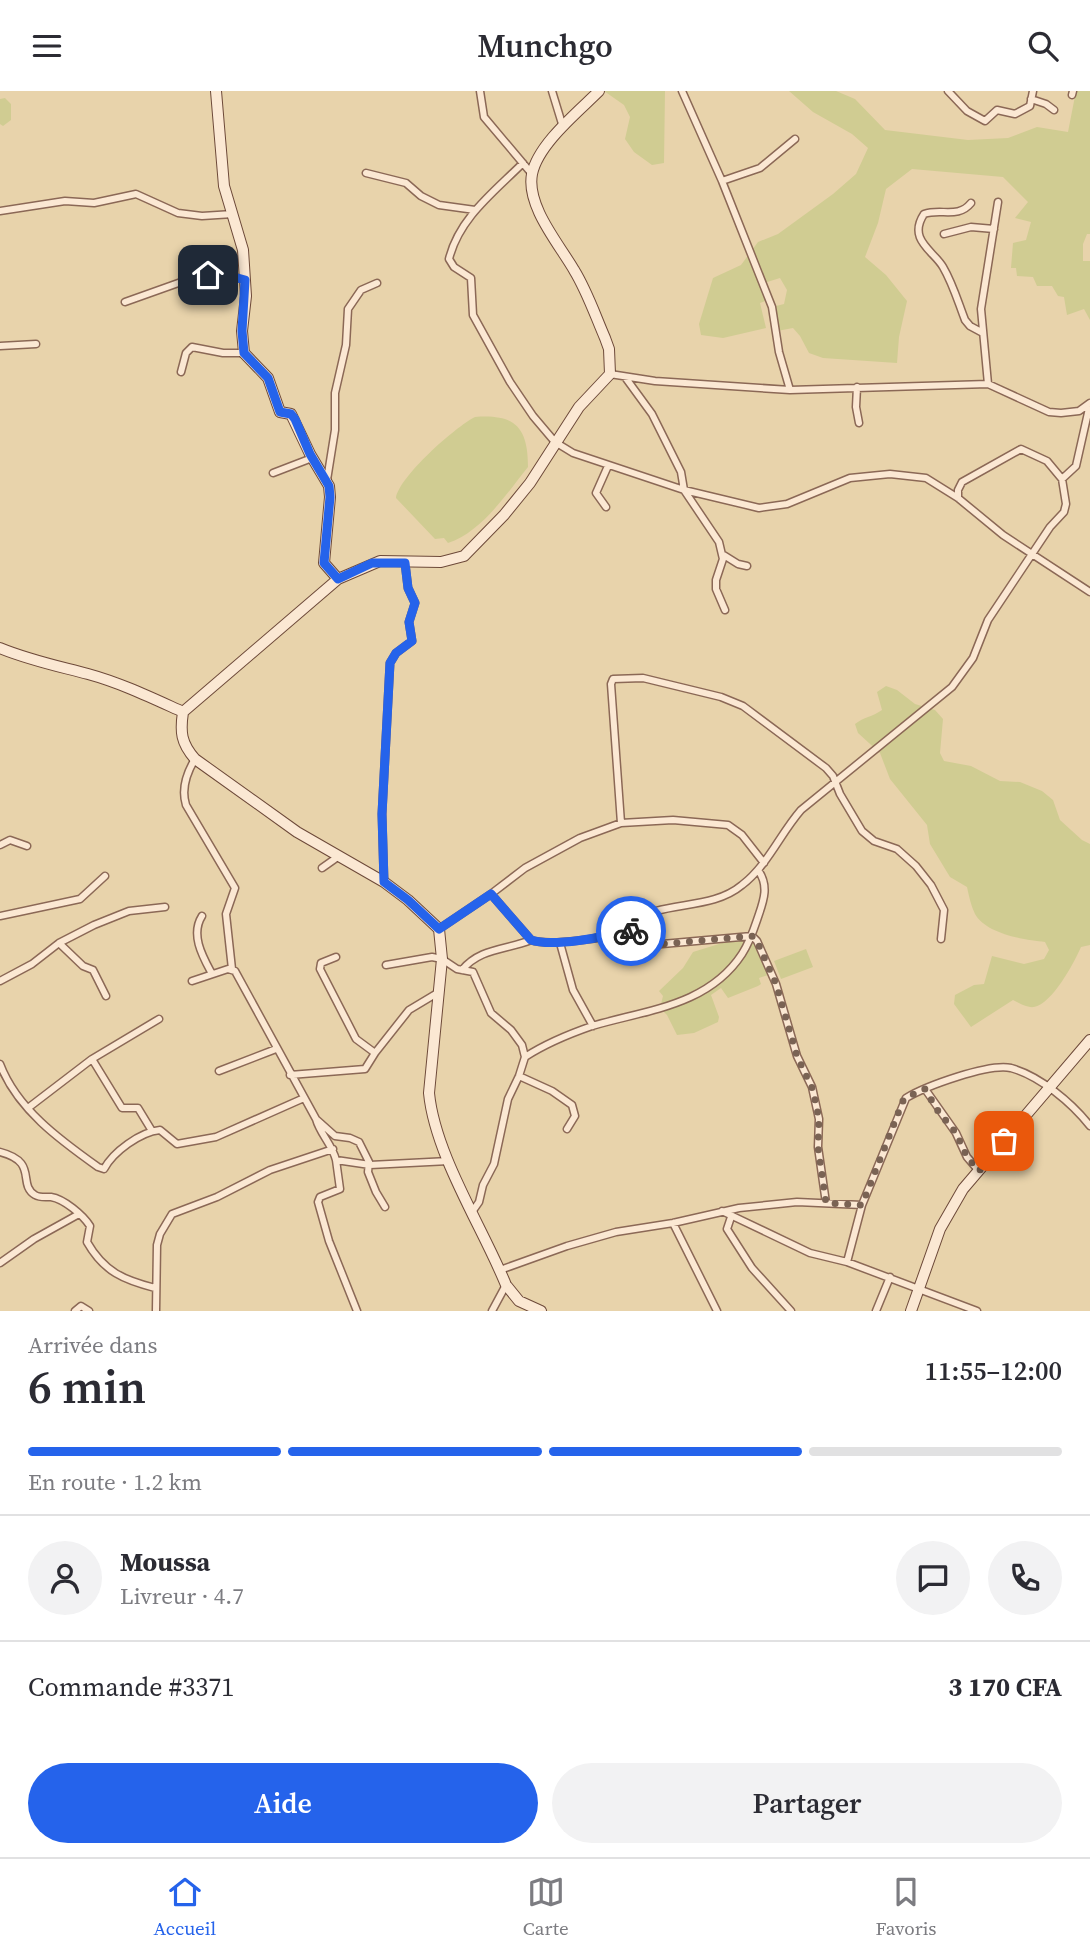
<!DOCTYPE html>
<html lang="fr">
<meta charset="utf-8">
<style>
:root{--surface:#fff;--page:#f2f2f3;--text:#2b2b33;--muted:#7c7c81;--line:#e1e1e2;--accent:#2563eb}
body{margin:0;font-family:"Source Serif 4",serif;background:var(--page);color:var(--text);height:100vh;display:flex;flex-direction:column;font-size:26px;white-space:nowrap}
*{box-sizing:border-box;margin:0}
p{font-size:23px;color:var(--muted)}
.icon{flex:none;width:38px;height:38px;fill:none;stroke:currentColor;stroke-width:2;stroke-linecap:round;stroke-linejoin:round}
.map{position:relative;height:1220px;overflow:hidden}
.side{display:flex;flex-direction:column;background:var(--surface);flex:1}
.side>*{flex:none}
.pin{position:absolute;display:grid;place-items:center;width:60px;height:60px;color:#fff;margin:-30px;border-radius:14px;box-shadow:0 4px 10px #0006}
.courier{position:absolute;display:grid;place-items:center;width:70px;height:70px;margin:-35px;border:5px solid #2563eb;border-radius:50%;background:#fff;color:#222;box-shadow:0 2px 9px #0007}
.head em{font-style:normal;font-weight:600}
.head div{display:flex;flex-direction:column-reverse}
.head{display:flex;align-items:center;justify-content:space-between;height:119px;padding:0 28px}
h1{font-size:46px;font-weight:600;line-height:52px}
.bar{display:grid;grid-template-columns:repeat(4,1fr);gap:10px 7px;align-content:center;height:84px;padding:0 28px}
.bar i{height:9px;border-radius:5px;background:var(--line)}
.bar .current{background:var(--accent)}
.bar p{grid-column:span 4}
.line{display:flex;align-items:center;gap:18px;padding:0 28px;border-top:2px solid var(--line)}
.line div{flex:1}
.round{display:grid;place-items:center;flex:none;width:74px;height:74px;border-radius:37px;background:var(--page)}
.primary-button{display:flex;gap:14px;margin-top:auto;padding:14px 28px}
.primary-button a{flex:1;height:80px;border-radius:42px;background:var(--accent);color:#fff;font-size:28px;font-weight:600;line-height:80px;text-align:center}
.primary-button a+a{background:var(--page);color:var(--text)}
header{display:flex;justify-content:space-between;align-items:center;height:91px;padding:0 28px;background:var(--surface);font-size:32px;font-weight:600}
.menu{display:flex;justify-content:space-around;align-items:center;height:98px;border-top:2px solid var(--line);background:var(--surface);font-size:19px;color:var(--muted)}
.menu a{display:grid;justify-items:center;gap:4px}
.menu .current{color:var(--accent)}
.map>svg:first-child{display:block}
.farmland{fill:#e8d3ab}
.green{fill:#d0cc92}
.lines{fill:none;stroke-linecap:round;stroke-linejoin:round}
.street-casing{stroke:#8b6856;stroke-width:9}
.secondary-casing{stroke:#6d4939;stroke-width:12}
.street{stroke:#fbe8d3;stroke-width:6}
.secondary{stroke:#fbe8d3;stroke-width:10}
.done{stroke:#7a6354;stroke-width:7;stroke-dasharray:0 12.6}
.route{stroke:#2563eb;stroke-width:9}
</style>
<header><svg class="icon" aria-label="menu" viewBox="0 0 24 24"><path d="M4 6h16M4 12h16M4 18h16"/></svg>Munchgo<svg class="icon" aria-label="search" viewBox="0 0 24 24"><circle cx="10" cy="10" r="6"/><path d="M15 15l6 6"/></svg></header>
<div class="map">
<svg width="1090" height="1220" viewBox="0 0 1090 1220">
<rect width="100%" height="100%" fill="#f1d9bf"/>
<path class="farmland" d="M0,0h1090v1220h-1090z"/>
<path class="green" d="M604,0h61l-1,72 -12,2 -18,-13 -9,-13 5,-22 -6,-12z
M789,0h47l19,8 30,31 83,10 40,-2 29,-11 31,5 8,-41h14v143h-3l-4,10v17h7v59l-6,-11 -17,6 -3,-18 -6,-1 -6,-10h-15l-4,-9 -16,-1 -1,-8h-5l2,-25 13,-3 5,-18 -16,-4 13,-16 -25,-25 -91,-8 -26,20 -8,34 -13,34 21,18 21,26 -8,36 -2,26 -74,-5 -14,-5 -9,-17 -7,-8 -16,3 -5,-24 12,-3 3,-14 -7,-12 -16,5 4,17 -8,3 6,25 -43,10 -22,-3 -2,-11 14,-46 28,-13 17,-23 20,-8 55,-40 23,-20 12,-26 -16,-14 -39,-22z
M5,7l6,6v16l-8,6 -3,-2v-25z
M475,326c40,-3 53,10 53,50 -21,26 -46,65 -80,76l-4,-5 -9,1 -39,-41c3,-21 59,-71 79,-81z
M886,595l11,4 18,14 20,6 8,9 -3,34 4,8 27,5 29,15 20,1 22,9 11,9 7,20 22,20 8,4v101l-9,2c-7,16 -29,57 -47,60 -7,1 -15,-4 -21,-7l-42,27 -17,-23 1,-9 19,-10 10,-1 8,-28 32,8 20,-5 5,-9 -4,-8c-20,-2 -59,-8 -70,-28 -4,-8 -6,-18 -8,-27l-17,-10 -20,-33 -3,-19 -37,-46 -10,-26 -22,-20 -3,-9c9,-7 17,-7 27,-14l-5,-18z
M748,844c11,14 9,25 22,37l-2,3 -9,3 2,6 -3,2 -30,12 -7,-10 -10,7 8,22 -1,5 -24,11 -17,2 -10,-20 -7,-7 3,-12 -4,-5 24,-23 10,-16z
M806,858l7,18 -32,12 -7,-18z"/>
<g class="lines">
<defs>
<path id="street" d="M480,0l4,26 48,57
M552,0l11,36
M682,0l40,90 50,126 7,45 11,38
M948,0l19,20 18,10 12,-11 18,4 15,-8 3,-15
M1072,4l1,-4
M1031,8l15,5 8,6
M523,72c-29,29 -64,55 -74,96l5,8 17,11 2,37 37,67 23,34 22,26 18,11 111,37 75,18 28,-4 63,-26 40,-4 36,4 32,20 45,37 87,57
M366,82l40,10 15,13 18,9 36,5
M722,90l38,-13 35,-29
M971,112c-13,16 -30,5 -47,11 -17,26 10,37 19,53 10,17 15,35 22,53l5,6 13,7
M0,120l65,-10 29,2 42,-9 42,19 24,3 31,-2
M944,143l27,-7 23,2
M125,211l73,-26 25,-2 22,6
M0,255l36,-2
M181,281l5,-19 6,-6 31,6h21
M610,283l45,7 135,9 198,-6 61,28 12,1 18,-2 11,-8
M625,286l27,37 29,58 3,18 35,52 4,17 -7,21v9l9,21
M988,293l-7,-75 17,-107
M857,296l-1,20 3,16
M273,382l39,-15
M1062,388l14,-13 14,-62
M327,389l8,-50v-37l11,-48 2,-36 13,-19 16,-7
M606,416l-10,-14 12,-27
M722,463l16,10 9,2
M195,668c-9,15 -14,30 -9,46l49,83 -9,26 6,55
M621,732l-10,-139 2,-5 30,-1 78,19 22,9 83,62 7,8 7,18 22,37 12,10 23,8 19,17 15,19 13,25 -3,29
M0,754l10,-5 17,6
M322,777l17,-12
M384,791l-2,-68 8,-151 6,-10 16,-12 -3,-19 6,-19 -7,-15 -3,-25
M491,803l34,-26 55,-30 41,-15 52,-3 55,5 14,10 22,28
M0,825l80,-17 25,-23
M202,825c-12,19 1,41 10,58
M439,838l52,-35 40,46c17,6 77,-1 94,-10 11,-5 18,-15 31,-19 29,-8 62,-6 86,-26 26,-20 38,-51 59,-75l151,-123 21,-29 15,-38 62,-93 14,-15 2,-8 -4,-25 -15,-18 -26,-12 -59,33 -4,8v8
M627,838l24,16 101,-9 5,5 19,43 21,72 15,31 7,32 -1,28 8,56
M59,852l24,23 10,4 13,26
M560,852l13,47 20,36
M336,866l-15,6 -1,6 36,70 19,14
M386,874l46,-8 10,2 15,10 16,3 18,41 20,17 11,15 3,12
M462,879c18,-22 44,-20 69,-30
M0,890l32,-17 27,-21 35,-18 35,-14 36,-4
M192,890l36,-12 7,2 81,148c4,15 16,25 20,41l34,5 79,-4
M92,968l30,49h16l14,23
M0,973c17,45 60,76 98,103l6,2c9,-17 36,-37 56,-39l17,14 39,-7 88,-39
M219,980l57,-22
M290,984l75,-6 10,-16 34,-43 30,-18
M519,985l33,15 20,14 3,11 -8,13
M925,998l31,44 11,24 12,14
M28,1017l64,-49 67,-40
M316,1028l19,17 15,2 9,4 10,20 -1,10 8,20 9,15
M0,1061c39,10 17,32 35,43 5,3 10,2 16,2 13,2 32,18 39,29l-3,16c17,30 37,38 68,46
M336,1069l4,29 -20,8 -2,5 11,39 28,70
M722,1120l88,42 37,9 130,49
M472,1121l7,-10 4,-17 11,-21 14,-65 11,-23 6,-19c20,-13 44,-23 67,-31 54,-16 116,-20 150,-72 7,-11 11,-22 15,-34 6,-18 13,-33 1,-50
M731,1126l-4,12 25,39 39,43
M673,1132l44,88
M847,1171l15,-57
M0,1172l34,-24 45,-25
M500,1179l67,-24 49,-14 57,-9 66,-15 58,-6 65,3 44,-107c20,-12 83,-35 105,-30 29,8 61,35 79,58
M75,1220l6,-5 8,5
M156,1220l1,-66 3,-11 12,-20 45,-17 53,-27 63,-21
M492,1220l14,-26
M876,1220l14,-34"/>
<path id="secondary" d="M216,0l8,95 19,64 3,46 -4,35 2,22 24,25 12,34 11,2 19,40 19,32 1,11 -6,66 14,16
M0,557c29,12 58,18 88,26 33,9 64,24 95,38
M541,1220l-22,-10 -13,-16c-23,-57 -71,-130 -77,-192l13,-134 -3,-30 -31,-29 -24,-18 -87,-50 -102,-73c-14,-16 -15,-27 -12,-47l155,-133 42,-18 61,1 23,-6 40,-41 26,-32 49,-76 31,-33 -1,-25 -4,-11c-10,-23 -18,-47 -31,-68 -15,-26 -48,-64 -42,-96 6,-30 46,-62 67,-83
M911,1220l29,-82 23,-40 127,-149"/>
</defs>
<use href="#street" class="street-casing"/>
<use href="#secondary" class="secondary-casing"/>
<use href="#street" class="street"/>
<use href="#secondary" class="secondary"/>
</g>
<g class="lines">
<path class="done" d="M631,840l20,14 101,-9 5,5 19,43 21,72 16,34 6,29 -1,28 8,56 36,2 41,-104 6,-5 16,-7 13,22 18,22 11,24 12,14 25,-30"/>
<path class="route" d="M208,184l15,-1 22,6 -3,51 2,22 24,25 12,34 11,2 4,5 15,35 19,32 1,11 -6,66 14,16 34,-16h33l3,25 7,15 -6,19 3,19 -16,12 -6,10 -8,151 2,68 24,18 31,29 52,-35 40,46c21,7 75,-2 96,-11l4,2"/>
</g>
</svg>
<div class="pin" style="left:1004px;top:1050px;background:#ea580c"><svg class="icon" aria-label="bag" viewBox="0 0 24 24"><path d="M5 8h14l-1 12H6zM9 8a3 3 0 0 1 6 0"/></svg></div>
<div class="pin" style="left:208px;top:184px;background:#1f2937"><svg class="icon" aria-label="home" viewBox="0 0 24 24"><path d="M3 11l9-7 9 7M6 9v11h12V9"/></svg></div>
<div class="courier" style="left:631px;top:840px"><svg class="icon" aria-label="bike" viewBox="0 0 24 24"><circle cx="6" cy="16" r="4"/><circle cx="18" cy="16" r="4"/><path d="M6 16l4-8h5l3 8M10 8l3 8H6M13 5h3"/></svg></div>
</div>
<section class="side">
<div class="head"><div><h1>6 min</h1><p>Arrivée dans</p></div><em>11:55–12:00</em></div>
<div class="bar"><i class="current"></i><i class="current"></i><i class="current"></i><i></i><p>En route · 1.2 km</p></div>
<div class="line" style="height:126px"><a class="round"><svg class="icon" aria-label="person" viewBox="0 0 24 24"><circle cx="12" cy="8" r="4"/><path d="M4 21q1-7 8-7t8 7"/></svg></a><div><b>Moussa</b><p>Livreur · 4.7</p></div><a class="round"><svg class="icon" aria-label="chat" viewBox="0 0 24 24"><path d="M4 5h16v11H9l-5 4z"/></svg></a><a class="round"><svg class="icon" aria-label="phone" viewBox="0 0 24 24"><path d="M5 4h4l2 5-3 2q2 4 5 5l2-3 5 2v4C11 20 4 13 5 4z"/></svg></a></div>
<div class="line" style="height:91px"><div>Commande #3371</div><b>3 170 CFA</b></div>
<div class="primary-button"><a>Aide</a><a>Partager</a></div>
</section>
<nav class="menu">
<a class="current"><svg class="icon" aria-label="home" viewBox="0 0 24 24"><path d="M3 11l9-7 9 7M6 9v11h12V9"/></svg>Accueil</a>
<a><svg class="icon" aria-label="map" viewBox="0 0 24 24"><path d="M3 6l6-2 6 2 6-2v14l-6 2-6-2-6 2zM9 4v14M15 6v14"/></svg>Carte</a>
<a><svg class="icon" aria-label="saved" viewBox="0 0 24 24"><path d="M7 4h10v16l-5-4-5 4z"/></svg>Favoris</a>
</nav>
